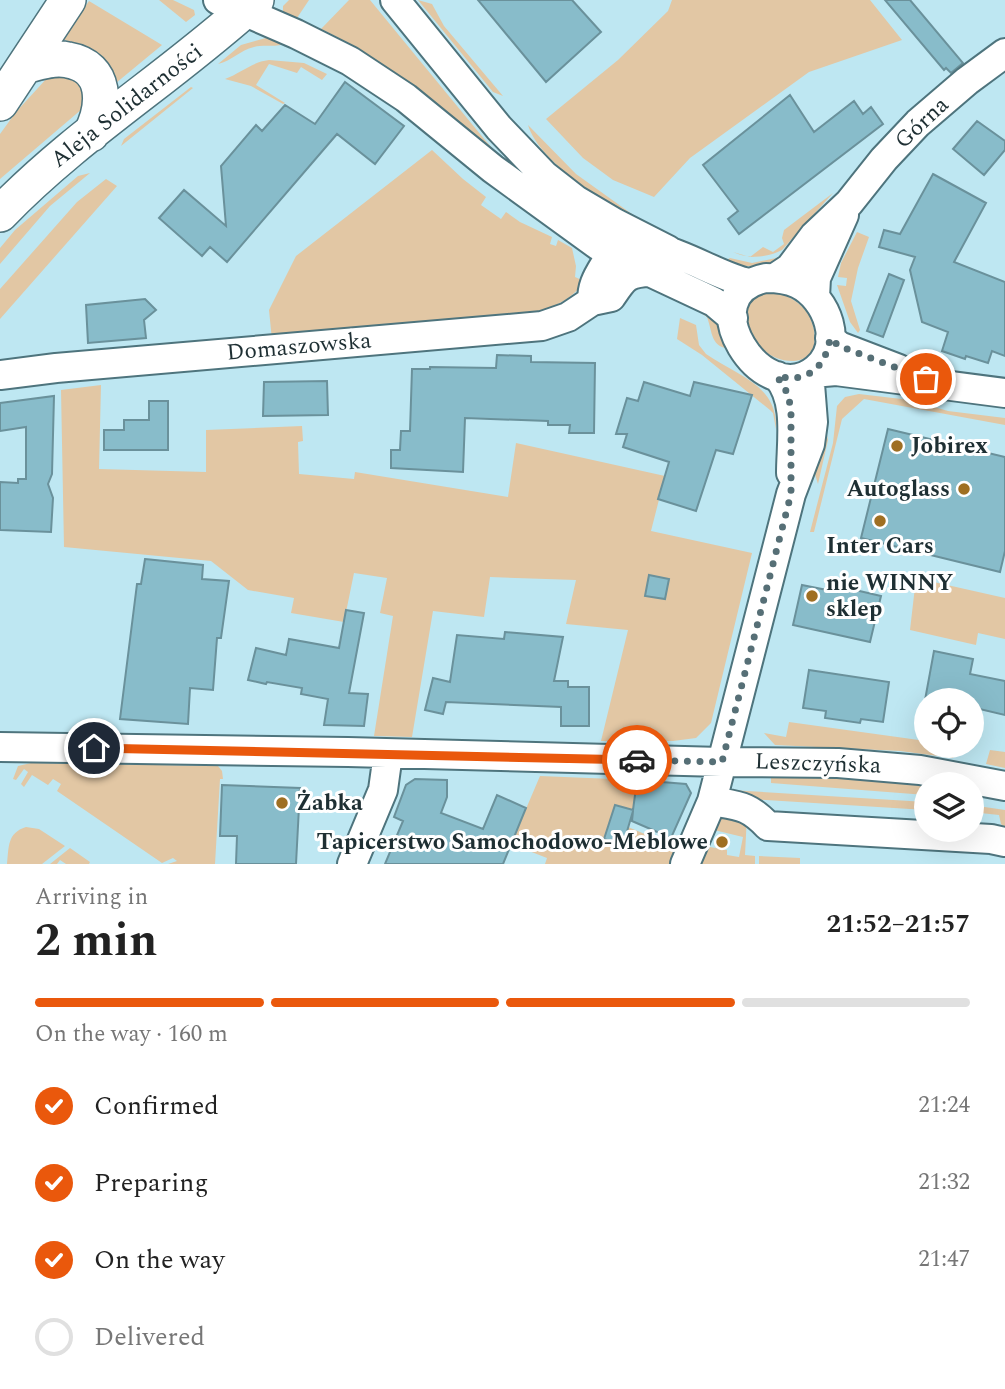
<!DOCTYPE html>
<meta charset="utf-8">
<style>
:root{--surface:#fff;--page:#f2f2f2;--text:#222;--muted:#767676;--line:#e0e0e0;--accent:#ea580c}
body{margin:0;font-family:Spectral,serif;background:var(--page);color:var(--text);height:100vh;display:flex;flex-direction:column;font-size:26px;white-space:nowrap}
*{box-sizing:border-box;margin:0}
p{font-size:23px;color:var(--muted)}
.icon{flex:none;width:38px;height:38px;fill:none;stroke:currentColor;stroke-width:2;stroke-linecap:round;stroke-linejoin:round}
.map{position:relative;height:864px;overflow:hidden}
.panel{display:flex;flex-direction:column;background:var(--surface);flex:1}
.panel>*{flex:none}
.fabs{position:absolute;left:914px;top:688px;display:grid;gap:14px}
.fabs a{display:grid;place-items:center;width:70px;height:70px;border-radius:50%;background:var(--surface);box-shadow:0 7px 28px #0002;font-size:35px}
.pin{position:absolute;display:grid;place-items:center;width:60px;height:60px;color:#fff;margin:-30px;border:4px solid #fff;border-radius:50%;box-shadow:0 2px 7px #0007}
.courier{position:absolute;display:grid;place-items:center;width:70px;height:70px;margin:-35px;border:5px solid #ea580c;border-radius:50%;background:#fff;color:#222;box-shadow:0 2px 9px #0007}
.summary em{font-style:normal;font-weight:700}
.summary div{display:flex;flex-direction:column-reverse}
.summary{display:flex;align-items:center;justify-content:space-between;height:119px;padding:0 35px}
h1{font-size:46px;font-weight:700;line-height:52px}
.bar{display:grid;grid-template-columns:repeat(4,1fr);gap:10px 7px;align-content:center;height:84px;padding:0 35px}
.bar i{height:9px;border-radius:5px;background:var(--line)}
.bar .current{background:var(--accent)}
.bar p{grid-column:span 4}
ol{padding:0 35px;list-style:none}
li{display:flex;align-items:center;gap:21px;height:77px}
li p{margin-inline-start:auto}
li .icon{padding:7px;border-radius:50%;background:var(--accent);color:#fff;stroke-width:4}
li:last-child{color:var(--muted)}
li i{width:38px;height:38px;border:4px solid var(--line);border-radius:50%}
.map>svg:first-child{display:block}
.green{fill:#e2c7a4}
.building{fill:#88bcca;stroke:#6a919b;stroke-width:2}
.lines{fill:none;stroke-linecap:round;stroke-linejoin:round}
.minor-casing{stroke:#4e747d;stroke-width:32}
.major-casing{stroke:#4e747d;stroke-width:38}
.minor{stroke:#fff;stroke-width:28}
.major{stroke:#fff;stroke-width:35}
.done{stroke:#566f76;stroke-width:7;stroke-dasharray:0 12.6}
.route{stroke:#ea580c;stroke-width:9}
.poi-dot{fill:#9f6f22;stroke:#fff;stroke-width:2.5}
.labels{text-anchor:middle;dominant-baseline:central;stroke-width:6;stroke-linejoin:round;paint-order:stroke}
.street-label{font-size:23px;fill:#1e2f33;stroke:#fff}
.poi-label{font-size:23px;font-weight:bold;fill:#1e2f33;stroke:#fff;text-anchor:start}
</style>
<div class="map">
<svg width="1005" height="864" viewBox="0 0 1005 864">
<rect width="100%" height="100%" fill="#bee7f2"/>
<path class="green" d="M159,0h14l21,10 1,5 -9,7z
M289,0h20l-12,18 -14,-6v-6z
M349,0h21l115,140 19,21c-26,-14 -42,-38 -65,-56 -36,-28 -77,-56 -118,-76z
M418,0l14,4 12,22 59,70 -10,-4z
M672,0h198l32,40 -93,32 -119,86 -36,39 -41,-17 -30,-22 -37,-39 72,-59 50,-49z
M89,1l73,44 -46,38c-16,-24 -22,-37 -52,-43v-4z
M266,38l20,5c-8,5 -22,1 -32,4 -14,3 -22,14 -36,17l23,-19z
M269,60l35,3 23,11 -5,6 -21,-13 -4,6 -28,-9 -13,21 29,18 -2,1 -32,-18 -26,-7c16,-6 27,-17 44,-19z
M55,75l23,6 6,12 -2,16 -82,70v-45l16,-22 32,-35z
M191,87l2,1 -72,58 3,-7z
M528,125l48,49 67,48c-36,-19 -103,-58 -115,-97z
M432,150l31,29 23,18 -5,8 20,14 5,-7 14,10 32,15 -2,7 6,2 2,-6 14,8 4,18 -1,11 9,4c-12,21 -38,29 -60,34l-252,25 -3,-30 27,-54z
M90,173l-40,33 -50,58v-16l15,-18 63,-54z
M106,179l11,7 -117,133v-30l77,-87z
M833,193l-51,57c-15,8 -34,9 -49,2l17,5 13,-10 10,5 11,-8 -2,-6 2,-8z
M857,232l12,5 -11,31 -7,33 9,29 -2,3 -8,-11 -13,-37 9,1 1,-8 -9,-1 3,-14z
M781,257l1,4c-21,7 -36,7 -57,0l5,-3 22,5z
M774,291c18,6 34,15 39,35 16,62 -86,34 -63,-25l13,-9z
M705,305l10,7 16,37c-21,-2 -18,-16 -24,-32l-6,-4z
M680,318l16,7 3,20 7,9c32,22 72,31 70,75l-3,-16 -3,-3 -68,-55 -25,-16z
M101,385l-2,84 107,3v-42l96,-4 1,15 -5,1 1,32 55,5 1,-7 153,25 8,-54 149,33 -14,55 101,22 -41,170 -15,15 -23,3h-72l27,-111 -62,-6 10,-44 -86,-3 -6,40 -51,-6 -21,126 -38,-1 19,-120 -13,-3 7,-35 -33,-5 -10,49 -53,-9 3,-15 -46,-8 -37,-29 -147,-14 -3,-157z
M859,394l51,6 38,11 57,7v7l-141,-26 -22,20 -28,113h-4l23,-89 4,-37 8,-9z
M822,429l5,6 1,5 -10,44 -6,-19z
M916,578l89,20v41l-27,-6 -2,12 -66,-15z
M789,722l137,19v5h31l-4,12 -53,-7 -125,-6 -11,-12 22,4z
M990,750l15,2v16l-19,-4z
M31,763l187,3 4,5 1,8h-3l-5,85h-47l9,-3 -4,-3 -11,5 -105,-72 4,-7 -8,-5 -5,6 -16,-10 -8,12 -3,-3 7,-12 -4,-3 -8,11 -3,-1 5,-13z
M771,772l76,2 79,10v11l-155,-12z
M540,776l97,4 -4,30 -5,17 48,20 -7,17h-124l2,-6 -36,-14z
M731,790l195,12v8l-176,-11 -21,-7z
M971,805l34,5v18l-4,-4 -2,-9 -28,-3z
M716,814l31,1 -2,40 10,1v8h-59l8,-18 23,4v5l12,2 4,-20 -29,-7z
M26,827l13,2 26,17 -23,18h-35c2,-17 0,-31 19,-37z
M70,848l20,14 -1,2h-23l-6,-4 -3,4h-7z
M759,856l41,2v6h-41z"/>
<path class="building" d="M478,0h94l29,32 -55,50z
M885,0h25l53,63 -12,10 -5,-5 -2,2z
M345,82l59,44 -29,38 -38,-30 -110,128 -17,-15 -8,9 -43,-38 25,-28 42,36 -5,-60 35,-41 6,6 23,-26 30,19z
M790,95l24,37 40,-31 9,13 8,-7 12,17 -144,110 -11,-15 10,-8 -35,-46z
M977,121l28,20v9l-21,25 -31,-26z
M933,174l53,29 -32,59 51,20v74l-13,-5 -4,12 -22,-7 -1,3 -23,-8 6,-19 -26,-10 -12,-52 5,-13 -36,-10 5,-17 16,4z
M889,274l15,6 -21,57 -16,-6z
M145,299l11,11 -12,10 2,18 -58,5 -2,-38z
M497,355l34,1v6l64,1 -1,70h-25l1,-8h-22v-4l-83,-3 -2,54 -72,-4v-18h9l1,-19h9l2,-62h18v-2l66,1z
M327,381l1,34 -65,1 1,-34z
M644,382l46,14 4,-14 58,13 -19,59 -17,-4 -20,61 -38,-12 11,-37 -46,-15 4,-13h-11l11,-36 11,3z
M54,396l-2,78 -4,10 5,14 -2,34 -51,-2v-48l18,1v-4h8v-52l-26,4v-28z
M149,401h19v49h-64v-20h20v-10h25z
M888,429l117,28v94l-5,21 -139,-34z
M145,559l58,6 -1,14 27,2 -8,57h-4l-4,52 -23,-2 -2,36 -68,-5 17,-135h4z
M649,575l20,4 -4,20 -20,-3z
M802,585l35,7 1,-6 43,10 -11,46 -77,-17z
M346,610l18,3 -15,80 19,1 -4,32 -40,-1 4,-26 -27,-5 1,-6 -35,-6 -1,2 -18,-4 8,-32 30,7 3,-16 50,9z
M505,632l58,5 -9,44h14v6h21v39h-28v-19l-115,-5 -3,12 -18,-4 8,-32 17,4 7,-47 47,4z
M934,651l39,8 -3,15 35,7v34l-34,-8v-7h-46z
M809,670l80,12 -6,40 -22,-3 -1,4 -35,-5 1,-7 -23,-3z
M415,779l32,1v17l-6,16 42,16 14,-34 29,13 -23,56h-118l18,-43 -9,-4 12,-32z
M637,780l49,4 5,9 -20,45 -39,-17 1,-10 -10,34 -19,-6 11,-34 18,5z
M222,785l78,3 -4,76h-60l1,-28h-17z"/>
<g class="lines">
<defs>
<path id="minor" d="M218,0l78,34 54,27 56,37 87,71 106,77 51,26 64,30 19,16
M395,0l104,128 45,47 32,25 39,23 53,27
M766,278c11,0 22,1 32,6 29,14 47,61 18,85 -53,45 -129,-76 -50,-91z
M775,278l15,-10 24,-32 35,-33 35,-44 34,-36 49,-42 38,-28
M815,297l1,-19 28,-63
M592,301c0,-14 4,-22 12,-35 33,-50 104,10 145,17
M830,338l9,8 60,23
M812,373l24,-2 169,22
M0,375l56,-7 486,-42 26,-9 24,-16 19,-4c13,-19 15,-24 39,-25
M777,376c22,24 14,67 14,97
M0,747l348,5 373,10 117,1 82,7 85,16
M712,801c27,5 36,4 56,25l223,13 14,3
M352,864l31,-74 5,-36
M685,864l27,-63 79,-307 19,-50 3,-22 -3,-38 2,-11"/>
<path id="major" d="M25,66c14,-4 29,-9 43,-6 40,7 37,46 23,74
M0,103l68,-103
M0,214c77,-80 174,-139 256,-214"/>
</defs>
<use href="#minor" class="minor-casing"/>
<use href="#major" class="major-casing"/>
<use href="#minor" class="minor"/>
<use href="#major" class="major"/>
</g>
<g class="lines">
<path class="done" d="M637,760l85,2 69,-268v-84l-3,-16 -11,-18c30,8 49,-9 53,-38l9,8 87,33"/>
<path class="route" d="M94,748l543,12"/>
</g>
<g class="poi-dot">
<circle cx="897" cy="446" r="7"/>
<circle cx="964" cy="489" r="7"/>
<circle cx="880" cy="521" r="7"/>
<circle cx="812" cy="596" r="7"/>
<circle cx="282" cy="803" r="7"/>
<circle cx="722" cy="842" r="7"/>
</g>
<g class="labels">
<g class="street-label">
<text transform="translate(127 106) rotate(-38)">Aleja Solidarności</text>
<text transform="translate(922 123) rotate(-43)">Górna</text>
<text transform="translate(299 347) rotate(-5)">Domaszowska</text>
<text transform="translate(818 764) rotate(2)">Leszczyńska</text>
</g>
<g class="poi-label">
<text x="911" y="446">Jobirex</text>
<text x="950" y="489" text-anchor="end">Autoglass</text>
<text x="880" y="546" text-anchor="middle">Inter Cars</text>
<text x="826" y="583">nie WINNY<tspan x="826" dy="26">sklep</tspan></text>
<text x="296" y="803">Żabka</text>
<text x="708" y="842" text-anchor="end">Tapicerstwo Samochodowo-Meblowe</text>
</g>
</g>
</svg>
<div class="fabs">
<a><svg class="icon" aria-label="locate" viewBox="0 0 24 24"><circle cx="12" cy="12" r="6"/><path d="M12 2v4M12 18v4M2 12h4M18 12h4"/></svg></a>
<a><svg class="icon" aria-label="layers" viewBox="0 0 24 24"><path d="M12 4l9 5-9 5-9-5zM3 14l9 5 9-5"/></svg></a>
</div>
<div class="pin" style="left:926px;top:379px;background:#ea580c"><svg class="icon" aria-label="bag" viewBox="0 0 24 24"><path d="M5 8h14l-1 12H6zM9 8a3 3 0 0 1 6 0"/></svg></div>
<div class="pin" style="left:94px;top:748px;background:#1f2937"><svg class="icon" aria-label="home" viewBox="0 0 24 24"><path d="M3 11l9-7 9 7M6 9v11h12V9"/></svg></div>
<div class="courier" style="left:637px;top:760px"><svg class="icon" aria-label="car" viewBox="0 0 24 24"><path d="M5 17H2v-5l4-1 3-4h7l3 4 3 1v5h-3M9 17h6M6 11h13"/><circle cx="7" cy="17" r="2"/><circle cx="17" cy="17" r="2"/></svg></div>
</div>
<section class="panel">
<div class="summary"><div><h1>2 min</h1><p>Arriving in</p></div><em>21:52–21:57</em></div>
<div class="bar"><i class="current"></i><i class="current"></i><i class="current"></i><i></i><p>On the way · 160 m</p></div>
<ol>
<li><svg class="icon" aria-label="check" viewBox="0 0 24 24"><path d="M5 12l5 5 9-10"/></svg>Confirmed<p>21:24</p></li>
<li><svg class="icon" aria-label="check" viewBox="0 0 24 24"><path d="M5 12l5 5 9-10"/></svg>Preparing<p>21:32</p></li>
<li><svg class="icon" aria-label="check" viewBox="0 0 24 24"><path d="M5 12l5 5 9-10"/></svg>On the way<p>21:47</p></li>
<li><i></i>Delivered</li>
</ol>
</section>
